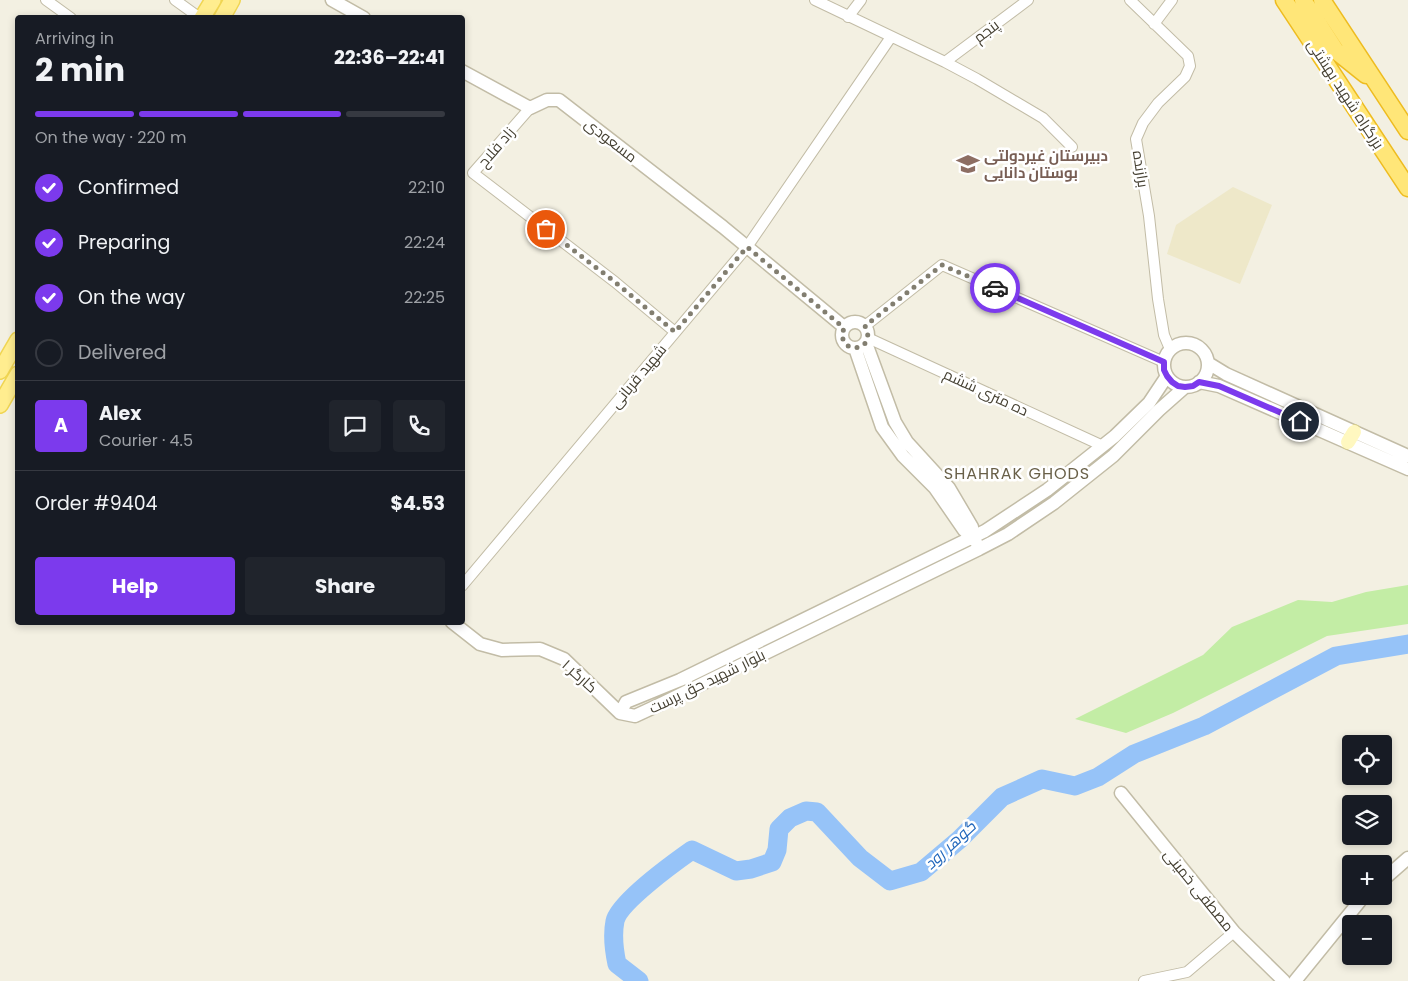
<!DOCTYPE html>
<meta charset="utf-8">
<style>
:root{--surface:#171b24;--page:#20242c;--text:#f1f3f6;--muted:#9ea1a6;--line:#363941;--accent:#7c3aed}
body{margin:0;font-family:Poppins,Cairo,sans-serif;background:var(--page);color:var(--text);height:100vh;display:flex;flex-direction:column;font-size:19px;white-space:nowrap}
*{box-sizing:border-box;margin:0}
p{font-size:16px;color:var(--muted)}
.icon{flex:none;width:28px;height:28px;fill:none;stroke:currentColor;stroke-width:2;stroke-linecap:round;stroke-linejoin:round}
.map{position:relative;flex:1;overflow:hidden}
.details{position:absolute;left:15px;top:15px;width:450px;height:610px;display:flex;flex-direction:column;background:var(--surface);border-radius:5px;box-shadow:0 2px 8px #0003}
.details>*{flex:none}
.tools{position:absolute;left:1342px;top:735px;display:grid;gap:10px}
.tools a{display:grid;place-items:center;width:50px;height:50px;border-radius:5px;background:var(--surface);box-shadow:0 2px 8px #0003;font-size:25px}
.pin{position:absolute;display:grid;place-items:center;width:42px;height:42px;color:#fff;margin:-21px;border:2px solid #fff;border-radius:50%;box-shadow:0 1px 5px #0007}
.courier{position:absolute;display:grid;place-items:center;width:50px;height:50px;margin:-25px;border:4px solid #7c3aed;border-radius:50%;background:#fff;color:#222;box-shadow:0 1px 6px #0007}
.head em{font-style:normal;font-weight:700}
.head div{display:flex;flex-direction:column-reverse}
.head{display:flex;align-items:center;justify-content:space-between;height:85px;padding:0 20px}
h1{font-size:32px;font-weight:700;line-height:38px}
.bar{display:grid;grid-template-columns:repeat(4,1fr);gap:8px 5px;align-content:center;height:60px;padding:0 20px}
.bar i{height:6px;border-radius:4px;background:var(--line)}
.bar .active{background:var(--accent)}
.bar p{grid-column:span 4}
.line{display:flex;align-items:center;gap:12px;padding:0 20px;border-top:1px solid var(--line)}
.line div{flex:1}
.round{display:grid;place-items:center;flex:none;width:52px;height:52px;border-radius:5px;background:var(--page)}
ol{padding:0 20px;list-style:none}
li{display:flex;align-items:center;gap:15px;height:55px}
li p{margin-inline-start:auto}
li .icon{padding:5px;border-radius:50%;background:var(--accent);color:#fff;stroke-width:4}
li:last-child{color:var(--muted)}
li i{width:28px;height:28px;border:2px solid var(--line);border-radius:50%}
.action{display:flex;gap:10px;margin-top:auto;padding:10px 20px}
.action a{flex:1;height:58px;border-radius:5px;background:var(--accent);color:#fff;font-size:20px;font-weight:700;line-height:58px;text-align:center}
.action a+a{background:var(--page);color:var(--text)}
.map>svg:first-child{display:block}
.education{fill:#eee8c9}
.green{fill:#c3eda5}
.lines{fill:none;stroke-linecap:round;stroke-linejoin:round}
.river{stroke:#96c3f8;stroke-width:19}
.minor-casing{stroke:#c2bca6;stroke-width:12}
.tertiary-casing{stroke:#c2bca6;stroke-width:15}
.secondary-casing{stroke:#d8ce8b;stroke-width:16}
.primary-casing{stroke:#f0d552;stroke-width:18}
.trunk-casing{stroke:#eebc20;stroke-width:19}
.minor{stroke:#fff;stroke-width:10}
.tertiary{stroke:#fff;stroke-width:12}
.secondary{stroke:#fff8c0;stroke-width:14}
.primary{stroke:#ffed8f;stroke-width:15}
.trunk{stroke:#ffe678;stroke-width:16}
.done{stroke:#827e70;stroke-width:5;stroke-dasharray:0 9}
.route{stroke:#7c3aed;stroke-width:6}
.labels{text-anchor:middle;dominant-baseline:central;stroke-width:5;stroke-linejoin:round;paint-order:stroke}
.street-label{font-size:15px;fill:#454032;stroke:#fff}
.education-label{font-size:15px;font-weight:bold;fill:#785e54;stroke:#fff;text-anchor:start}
.neighbourhood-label{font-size:16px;letter-spacing:1px;fill:#696048;stroke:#fff}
.water-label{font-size:16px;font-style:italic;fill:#2066bb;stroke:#fff}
</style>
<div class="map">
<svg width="1408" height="981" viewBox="0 0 1408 981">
<rect width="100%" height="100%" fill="#f3f0e2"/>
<path class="education" d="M1233,187l39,18 -32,79 -73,-30 9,-29z"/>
<path class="green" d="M1408,585v39l-81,12 -154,77 -47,20 -51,-14 128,-64 29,-28 66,-27 34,2 34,-10z"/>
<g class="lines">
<path class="river" d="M639,981l-22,-17c-3,-14 -5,-28 -2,-43 4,-19 60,-59 77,-71l44,21 15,-2 21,-7 5,-12 2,-21 11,-11 16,-7 11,1 43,46 30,23 31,-9 39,-33 42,-42 40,-18 33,7 23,-9 36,-23 70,-28 132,-70 72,-12"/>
<defs>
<path id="minor" d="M46,0l25,18
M175,0l25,18
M815,0l130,62 32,17 66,39 29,29
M1130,0l58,56 2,10 -5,11 -27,26 -15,20 -7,16 13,77 9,83 6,36 6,14
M848,17l13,-17
M1154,24l18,-24
M945,62l83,-62
M530,108l-57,65 142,109 60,50
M865,326l77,-61 222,97
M868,338l235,108
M462,586l285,-339 144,-210
M1144,981l43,-9 47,-40"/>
<path id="tertiary" d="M332,0l32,18
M462,71l68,37 17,-8h12l164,127 121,100
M842 335a13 13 0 1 1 26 0a13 13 0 1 1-26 0Z
M1164 365a22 22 0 1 1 44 0a22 22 0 1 1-44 0Z
M866,343l29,79 12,20 42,46 23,39 1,11
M855,348l27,79 21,29 32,32 29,42 9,8 3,4
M1208,363l18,11 182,82
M1199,382l20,4 189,83
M452,622l28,22 22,6 38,-1 24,10 56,54
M620,713l15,3 28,-13 316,-154 29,-15 46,-31 59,-47 46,-46 26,-23
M620,713l6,-11 54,-22 305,-149 62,-41 68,-54 34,-33 18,-27
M1121,793l113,139 50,49
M1384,879l24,-21
M1295,981l69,-85"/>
<path id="secondary" d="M1348,442l6,-10"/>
<path id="primary" d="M202,18l11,-18
M222,18l10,-18
M0,371l18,-31
M0,405l18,-31"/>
<path id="trunk" d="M1284,0l124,188
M1303,0l33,51 30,24
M1322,0l86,131"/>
</defs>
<use href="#minor" class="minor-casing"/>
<use href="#tertiary" class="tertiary-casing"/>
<use href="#secondary" class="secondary-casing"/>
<use href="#primary" class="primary-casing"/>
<use href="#trunk" class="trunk-casing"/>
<use href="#minor" class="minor"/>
<use href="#tertiary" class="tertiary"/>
<use href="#secondary" class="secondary"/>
<use href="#primary" class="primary"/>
<use href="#trunk" class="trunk"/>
</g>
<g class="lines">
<path class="done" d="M546,229l69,53 60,50 72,-85 97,81c-10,28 35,25 21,-2l77,-61 53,23"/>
<path class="route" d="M995,288l169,74v8l3,6 5,6 6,4 7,1 8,-1 6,-4 20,4 81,35"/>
</g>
<defs>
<symbol id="school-bare" viewBox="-9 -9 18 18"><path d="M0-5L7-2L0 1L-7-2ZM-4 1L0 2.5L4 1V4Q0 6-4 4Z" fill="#8d6e63" stroke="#fff" stroke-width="2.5" paint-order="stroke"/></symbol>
</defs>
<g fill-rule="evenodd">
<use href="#school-bare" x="952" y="148" width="32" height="32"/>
</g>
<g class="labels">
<g class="street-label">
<text transform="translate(986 31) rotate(-37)">پنجم</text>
<text transform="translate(1346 94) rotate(57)">بزرگراه شهید بهشتی</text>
<text transform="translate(611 140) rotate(38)">مسعودی</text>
<text transform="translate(496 147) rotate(-49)">زاد فلاح</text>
<text transform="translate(1141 169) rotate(81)">برازنده</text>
<text transform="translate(638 376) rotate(-50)">شهید قربانی</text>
<text transform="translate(986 392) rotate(25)">ده متری ششم</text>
<text transform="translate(580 676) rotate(42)">کارگر ۱</text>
<text transform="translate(707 681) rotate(-26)">بلوار شهید حق پرست</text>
<text transform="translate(1199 890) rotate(51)">مصطفی خمینی</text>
</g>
<g class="education-label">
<text x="984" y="155">دبیرستان غیردولتی<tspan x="984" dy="17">بوستان دانایی</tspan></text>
</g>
<g class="neighbourhood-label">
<text x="1017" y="473">SHAHRAK GHODS</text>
</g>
<g class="water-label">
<text transform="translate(950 845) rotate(-43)">گوهر رود</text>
</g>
</g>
</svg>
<div class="tools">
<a><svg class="icon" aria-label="locate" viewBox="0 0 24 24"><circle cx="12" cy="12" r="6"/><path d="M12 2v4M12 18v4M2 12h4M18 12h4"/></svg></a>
<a><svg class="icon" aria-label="layers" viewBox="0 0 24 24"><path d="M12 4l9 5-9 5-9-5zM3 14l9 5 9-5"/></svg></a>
<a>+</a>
<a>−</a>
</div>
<div class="pin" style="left:546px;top:229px;background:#ea580c"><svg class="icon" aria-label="bag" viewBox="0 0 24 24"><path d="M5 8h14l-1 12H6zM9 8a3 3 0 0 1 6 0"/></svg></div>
<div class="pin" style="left:1300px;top:421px;background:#1f2937"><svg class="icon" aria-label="home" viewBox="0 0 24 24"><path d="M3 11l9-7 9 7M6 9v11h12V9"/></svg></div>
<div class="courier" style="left:995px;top:288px"><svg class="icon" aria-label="car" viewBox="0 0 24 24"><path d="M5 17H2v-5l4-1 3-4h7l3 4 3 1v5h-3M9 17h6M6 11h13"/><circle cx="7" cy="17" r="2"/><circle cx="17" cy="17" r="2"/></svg></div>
<section class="details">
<div class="head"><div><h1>2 min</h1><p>Arriving in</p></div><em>22:36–22:41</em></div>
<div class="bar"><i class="active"></i><i class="active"></i><i class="active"></i><i></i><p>On the way · 220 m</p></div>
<ol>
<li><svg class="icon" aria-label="check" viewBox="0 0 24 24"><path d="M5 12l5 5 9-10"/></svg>Confirmed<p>22:10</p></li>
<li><svg class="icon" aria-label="check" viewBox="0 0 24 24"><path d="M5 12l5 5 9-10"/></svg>Preparing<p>22:24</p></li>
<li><svg class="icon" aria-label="check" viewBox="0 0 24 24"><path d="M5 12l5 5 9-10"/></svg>On the way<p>22:25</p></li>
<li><i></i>Delivered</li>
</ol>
<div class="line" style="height:90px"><b class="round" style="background:var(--accent);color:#fff">A</b><div><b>Alex</b><p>Courier · 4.5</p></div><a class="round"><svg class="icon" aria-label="chat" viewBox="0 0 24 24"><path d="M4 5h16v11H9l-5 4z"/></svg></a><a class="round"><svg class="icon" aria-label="phone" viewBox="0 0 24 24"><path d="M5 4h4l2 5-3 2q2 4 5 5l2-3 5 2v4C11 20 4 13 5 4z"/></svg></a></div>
<div class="line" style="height:65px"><div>Order #9404</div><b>$4.53</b></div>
<div class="action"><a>Help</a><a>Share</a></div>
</section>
</div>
